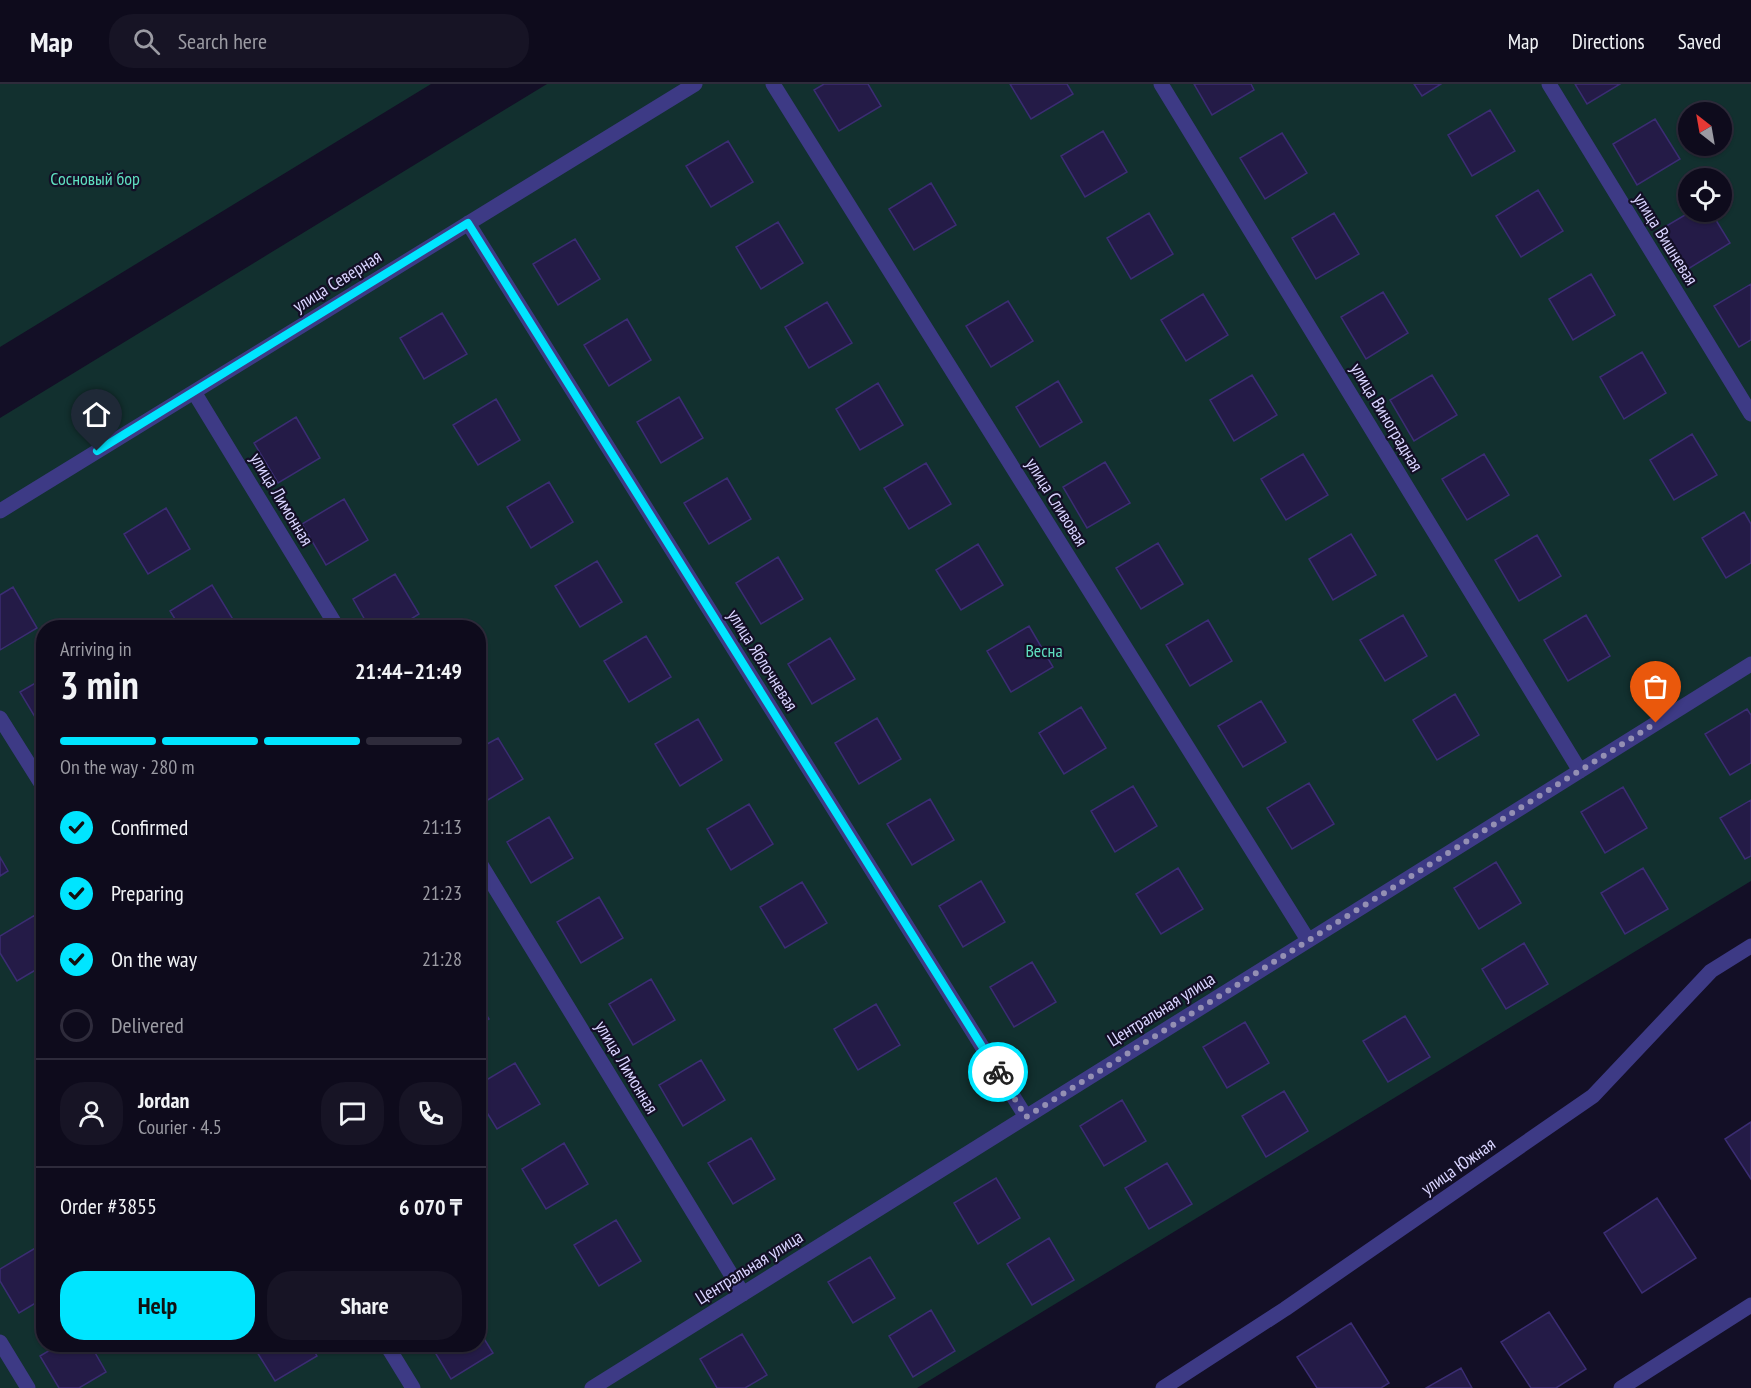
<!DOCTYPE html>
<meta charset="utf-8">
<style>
:root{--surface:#0e0b1c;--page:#171425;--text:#f1f3f6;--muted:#9b9ba3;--line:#2e2b3b;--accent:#00e5ff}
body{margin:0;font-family:"PT Sans Narrow",sans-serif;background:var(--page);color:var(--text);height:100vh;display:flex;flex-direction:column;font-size:22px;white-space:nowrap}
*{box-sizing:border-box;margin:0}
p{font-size:20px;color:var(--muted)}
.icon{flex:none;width:33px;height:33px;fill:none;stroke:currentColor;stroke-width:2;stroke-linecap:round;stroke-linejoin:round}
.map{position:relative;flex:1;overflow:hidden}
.sheet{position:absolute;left:36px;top:536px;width:450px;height:732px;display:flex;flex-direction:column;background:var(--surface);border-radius:24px;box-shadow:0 2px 4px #0004,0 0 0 2px var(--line)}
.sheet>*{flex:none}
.needle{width:39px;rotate:329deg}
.tools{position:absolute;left:1678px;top:18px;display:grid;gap:12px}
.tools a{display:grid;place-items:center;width:54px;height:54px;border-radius:50%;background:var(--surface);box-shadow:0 2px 4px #0004,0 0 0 2px var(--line);font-size:30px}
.pin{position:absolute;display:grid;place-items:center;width:51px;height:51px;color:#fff;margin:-62px -26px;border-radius:50% 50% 50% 0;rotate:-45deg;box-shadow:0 0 6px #0007}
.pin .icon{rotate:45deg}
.courier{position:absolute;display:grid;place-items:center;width:60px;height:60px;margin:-30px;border:4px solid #00e5ff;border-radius:50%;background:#fff;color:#222;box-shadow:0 2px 8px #0007}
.head em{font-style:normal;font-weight:700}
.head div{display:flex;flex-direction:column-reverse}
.head{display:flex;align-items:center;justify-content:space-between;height:102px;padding:0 24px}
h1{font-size:39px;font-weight:700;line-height:45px}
.bar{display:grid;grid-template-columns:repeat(4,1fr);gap:9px 6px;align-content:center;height:72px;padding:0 24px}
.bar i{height:8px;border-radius:4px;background:var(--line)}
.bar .active{background:var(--accent)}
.bar p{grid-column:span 4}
.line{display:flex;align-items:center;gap:15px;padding:0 24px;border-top:2px solid var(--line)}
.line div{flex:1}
.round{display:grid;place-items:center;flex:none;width:63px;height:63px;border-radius:24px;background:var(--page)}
ol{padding:0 24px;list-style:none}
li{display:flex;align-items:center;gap:18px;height:66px}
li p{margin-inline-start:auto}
li .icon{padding:6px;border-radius:50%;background:var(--accent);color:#111;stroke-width:4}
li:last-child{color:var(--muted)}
li i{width:33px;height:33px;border:3px solid var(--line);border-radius:50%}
.primary-button{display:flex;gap:12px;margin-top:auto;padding:12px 24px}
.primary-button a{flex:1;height:69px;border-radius:24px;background:var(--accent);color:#111;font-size:24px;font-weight:700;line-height:69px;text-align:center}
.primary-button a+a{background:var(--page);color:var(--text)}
header{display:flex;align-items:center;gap:36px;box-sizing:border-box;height:84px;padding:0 30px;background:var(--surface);border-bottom:2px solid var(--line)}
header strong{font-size:28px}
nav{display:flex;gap:33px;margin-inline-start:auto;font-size:21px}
.search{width:420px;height:54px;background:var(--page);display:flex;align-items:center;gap:15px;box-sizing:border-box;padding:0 21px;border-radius:24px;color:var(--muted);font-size:22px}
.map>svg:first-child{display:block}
.green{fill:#12302f;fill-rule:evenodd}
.building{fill:#241b47;stroke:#3b2d73;stroke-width:1.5}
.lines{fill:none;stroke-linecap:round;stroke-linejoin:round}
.minor{stroke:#3d3a85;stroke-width:15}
.done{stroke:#948fb3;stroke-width:6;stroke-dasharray:0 10.8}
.route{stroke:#00e5ff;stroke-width:8}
.labels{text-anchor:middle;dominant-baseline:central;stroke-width:4.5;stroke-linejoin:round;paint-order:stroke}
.park-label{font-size:18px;fill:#5fe0c0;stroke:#130f26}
.street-label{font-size:18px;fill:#d9d4ff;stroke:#130f26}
</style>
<header>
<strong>Map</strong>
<div class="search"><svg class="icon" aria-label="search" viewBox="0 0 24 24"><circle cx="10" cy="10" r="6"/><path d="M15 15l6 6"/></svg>Search here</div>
<nav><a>Map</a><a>Directions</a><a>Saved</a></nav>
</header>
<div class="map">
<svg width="1751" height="1304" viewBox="0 0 1751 1304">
<rect width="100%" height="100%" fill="#130f26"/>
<path class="green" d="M0,0h431l-431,263z
M547,0h1204v797l-834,507h-917v-970zM1689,28h33v34h-33zM1689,94h33v34h-33zM44,543h434v717h-434z"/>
<path class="building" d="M824,0h44l13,22 -42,25 -25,-41z
M1010,0h57l6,10 -42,25z
M1194,0h57l3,6 -42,25z
M1414,0h27l-19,12z
M1575,0h45l-33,20z
M1490,26l25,41 -43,25 -24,-41z
M1655,35l25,40 -43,26 -24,-41z
M1103,47l24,41 -42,25 -24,-41z
M1282,49l25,40 -42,26 -25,-41z
M728,57l25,41 -42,25 -25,-41z
M931,99l25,42 -42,25 -25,-41z
M1538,106l25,41 -42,26 -25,-41z
M1690,128h21l19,31 -42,26 -25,-41z
M1149,129l24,41 -42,25 -24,-41z
M1334,129l25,41 -43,25 -24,-41z
M778,138l25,41 -42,26 -25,-42z
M575,155l25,40 -42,26 -25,-41z
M1591,190l24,41 -42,25 -24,-41z
M1751,200v56l-12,7 -25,-41z
M1383,208l25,41 -42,26 -25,-42z
M1203,210l25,41 -42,26 -25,-41z
M1008,217l25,40 -42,26 -25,-41z
M827,218l25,41 -43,25 -24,-41z
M442,229l25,41 -43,25 -24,-41z
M627,235l24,41 -42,26 -25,-41z
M1642,268l24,41 -42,26 -24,-42z
M1252,291l25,40 -43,26 -24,-41z
M1432,291l25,40 -43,26 -24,-41z
M1058,297l24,41 -42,25 -24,-40z
M878,299l25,42 -43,25 -24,-41z
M679,313l24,41 -42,25 -24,-41z
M496,315l24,41 -42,25 -25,-40z
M296,333l24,41 -42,25 -24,-40z
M1692,350l25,41 -43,25 -24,-40z
M1303,370l25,41 -42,25 -25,-41z
M1484,370l25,41 -42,25 -25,-41z
M1105,378l25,41 -43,25 -24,-41z
M926,379l25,41 -42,25 -25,-41z
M727,394l24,41 -42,25 -25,-41z
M549,398l24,40 -42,26 -24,-41z
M344,415l24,41 -42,25 -24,-41z
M166,424l24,41 -42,25 -24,-40z
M1744,428l7,12v39l-25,15 -24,-40z
M1351,450l25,41 -43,25 -24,-41z
M1537,451l24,41 -42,25 -24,-41z
M1158,459l25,41 -42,25 -25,-41z
M978,460l25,41 -42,25 -25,-40z
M778,473l25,42 -42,25 -25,-41z
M597,477l25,41 -42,25 -25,-41z
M395,490l24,40 -21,13h-29l-16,-28z
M212,501l25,41 -57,1 -10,-16z
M13,503l24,41 -37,22v-55z
M1403,531l24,41 -42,25 -25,-41z
M1586,531l24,41 -42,25 -24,-41z
M1208,536l24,41 -42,25 -24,-41z
M1029,542l24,41 -42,25 -24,-41z
M646,552l25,41 -42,25 -25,-41z
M830,554l25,41 -43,25 -24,-40z
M44,594v54l-24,-40z
M1455,610l24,41 -42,25 -24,-40z
M1261,617l25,41 -43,25 -25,-41z
M1081,623l25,41 -42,26 -25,-41z
M1747,625l4,6v48l-21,12 -25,-41z
M877,634l24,41 -42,25 -24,-41z
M698,635l24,41 -42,26 -25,-42z
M498,654l25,41 -42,25 -3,-3v-52z
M1309,699l25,41 -42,25 -25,-41z
M1133,702l24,40 -42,26 -24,-41z
M1623,703l24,41 -42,25 -24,-41z
M930,715l24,41 -42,25 -25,-41z
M1751,716v56l-6,3 -25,-41z
M749,720l24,40 -42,26 -24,-41z
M549,733l24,41 -42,25 -24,-41z
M0,773l8,14 -8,5z
M1496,778l25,41 -42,26 -25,-41z
M1178,784l25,41 -42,25 -25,-40z
M1643,784l25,41 -43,25 -24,-41z
M981,797l24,41 -42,25 -24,-41z
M802,798l25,41 -42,25 -25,-41z
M599,813l24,41 -42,25 -24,-41z
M35,831l9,15v35l-27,16 -17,-28v-17z
M1524,859l24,41 -42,25 -24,-40z
M1032,878l24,40 -42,25 -24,-40z
M651,895l24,41 -42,25 -24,-41z
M478,918l11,17 -11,6z
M876,920l24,41 -42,25 -24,-41z
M1405,932l25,41 -42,25 -25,-41z
M1245,938l24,41 -42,25 -24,-41z
M701,976l24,40 -42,26 -24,-41z
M515,979l25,41 -43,25 -19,-31v-13z
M1284,1007l24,40 -42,26 -24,-41z
M1122,1016l24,41 -42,25 -24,-40z
M1751,1038v57l-26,-40z
M751,1054l24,41 -42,25 -25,-41z
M564,1059l24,41 -42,25 -24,-40z
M1167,1079l25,41 -43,25 -24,-41z
M996,1094l24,40 -42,26 -24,-41z
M1657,1114l39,60 -54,35 -38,-60z
M616,1136l25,41 -42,25 -25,-41z
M1049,1154l25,42 -42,25 -25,-41z
M37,1163l7,11v40l-25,15 -19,-32v-12z
M870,1173l25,41 -42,25 -25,-41z
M931,1226l24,41 -42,26 -24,-41z
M1549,1228l37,57 -30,19h-25l-30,-46z
M1351,1239l38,60 -8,5h-64l-20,-31z
M478,1245l15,24 -42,26 -21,-35h48z
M742,1250l25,41 -22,13h-28l-17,-29z
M60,1260h30l16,28 -27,16h-20l-19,-32z
M252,1260h58l7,12 -42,25z
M1461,1284l11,20h-46z"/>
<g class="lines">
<path class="minor" d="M773,0l535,856
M1161,0l419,687
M1549,0l202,330
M468,139l558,894
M194,308l143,235
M0,427l695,-427
M0,634l44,70
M478,776l265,434
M0,1258l28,46
M386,1260l27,44
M592,1304l1159,-724
M1163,1304l122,-79 308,-213 118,-125 40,-25
M1621,1304l130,-83"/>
</g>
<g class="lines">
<path class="done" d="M998,988l28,45 630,-394"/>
<path class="route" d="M97,367l371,-228 530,849"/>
</g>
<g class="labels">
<g class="park-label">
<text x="95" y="94">Сосновый бор</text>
<text x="1044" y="566">Весна</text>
</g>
<g class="street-label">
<text transform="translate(1666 155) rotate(58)">улица Вишневая</text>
<text transform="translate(337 197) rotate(-32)">улица Северная</text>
<text transform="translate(1387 333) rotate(59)">улица Виноградная</text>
<text transform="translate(282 415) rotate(59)">улица Лимонная</text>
<text transform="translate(1057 418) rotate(58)">улица Сливовая</text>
<text transform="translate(763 576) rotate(58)">улица Яблочневая</text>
<text transform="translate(1161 925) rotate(-32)">Центральная улица</text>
<text transform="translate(627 983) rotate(59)">улица Лимонная</text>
<text transform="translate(1458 1082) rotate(-35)">улица Южная</text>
<text transform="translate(749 1183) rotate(-32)">Центральная улица</text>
</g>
</g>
</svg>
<div class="tools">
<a><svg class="needle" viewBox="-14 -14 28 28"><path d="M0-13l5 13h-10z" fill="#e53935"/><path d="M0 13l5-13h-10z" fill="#9b9ba3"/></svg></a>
<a><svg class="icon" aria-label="locate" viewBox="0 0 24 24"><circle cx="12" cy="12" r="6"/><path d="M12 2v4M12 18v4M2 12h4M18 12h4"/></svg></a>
</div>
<div class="pin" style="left:1656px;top:639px;background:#ea580c"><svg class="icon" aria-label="bag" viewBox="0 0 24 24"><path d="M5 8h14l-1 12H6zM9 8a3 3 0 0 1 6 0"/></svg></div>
<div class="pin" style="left:97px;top:367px;background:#1f2937"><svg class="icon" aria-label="home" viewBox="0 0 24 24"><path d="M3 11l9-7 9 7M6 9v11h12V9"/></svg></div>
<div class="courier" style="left:998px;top:988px"><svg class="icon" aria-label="bike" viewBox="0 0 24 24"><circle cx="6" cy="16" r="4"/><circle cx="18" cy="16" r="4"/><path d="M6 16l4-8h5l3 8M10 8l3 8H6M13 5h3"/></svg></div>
<section class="sheet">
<div class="head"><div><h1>3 min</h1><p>Arriving in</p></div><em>21:44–21:49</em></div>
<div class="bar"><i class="active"></i><i class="active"></i><i class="active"></i><i></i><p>On the way · 280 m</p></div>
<ol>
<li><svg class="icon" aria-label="check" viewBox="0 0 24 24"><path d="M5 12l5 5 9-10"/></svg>Confirmed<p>21:13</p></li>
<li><svg class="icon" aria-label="check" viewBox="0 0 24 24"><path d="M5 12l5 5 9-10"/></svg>Preparing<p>21:23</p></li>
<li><svg class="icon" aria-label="check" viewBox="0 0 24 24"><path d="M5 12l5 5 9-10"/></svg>On the way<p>21:28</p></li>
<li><i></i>Delivered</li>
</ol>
<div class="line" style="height:108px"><a class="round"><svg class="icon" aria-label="person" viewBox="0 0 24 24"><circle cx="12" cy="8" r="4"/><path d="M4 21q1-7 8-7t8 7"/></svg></a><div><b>Jordan</b><p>Courier · 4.5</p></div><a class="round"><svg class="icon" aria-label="chat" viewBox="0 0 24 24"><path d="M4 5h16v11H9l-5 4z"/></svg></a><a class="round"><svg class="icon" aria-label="phone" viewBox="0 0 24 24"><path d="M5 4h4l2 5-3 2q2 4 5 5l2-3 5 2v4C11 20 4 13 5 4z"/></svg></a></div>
<div class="line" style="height:78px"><div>Order #3855</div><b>6 070 ₸</b></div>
<div class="primary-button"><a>Help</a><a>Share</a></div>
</section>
</div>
